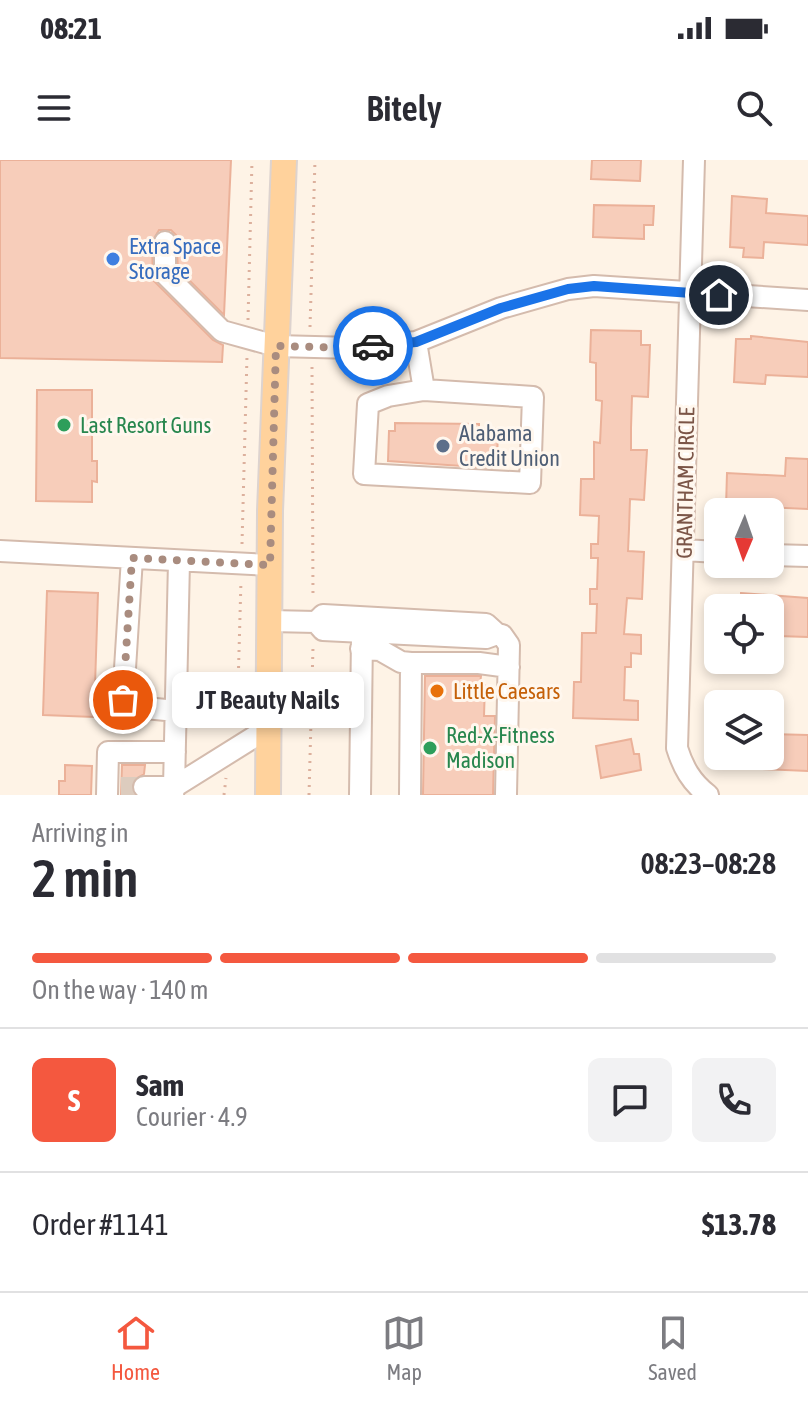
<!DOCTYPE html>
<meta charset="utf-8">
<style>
:root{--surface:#fff;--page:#f2f2f3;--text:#2b2b33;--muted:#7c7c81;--line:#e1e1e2;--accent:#f4583f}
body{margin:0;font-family:"Asap Condensed",sans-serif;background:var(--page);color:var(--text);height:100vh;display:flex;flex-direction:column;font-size:30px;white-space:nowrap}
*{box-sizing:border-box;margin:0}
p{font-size:26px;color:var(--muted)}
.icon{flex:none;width:44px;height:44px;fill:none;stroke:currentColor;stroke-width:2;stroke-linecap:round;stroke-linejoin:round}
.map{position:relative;height:635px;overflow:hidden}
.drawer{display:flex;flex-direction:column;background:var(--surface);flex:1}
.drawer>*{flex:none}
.needle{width:52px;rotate:182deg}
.fabs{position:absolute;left:704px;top:338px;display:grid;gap:16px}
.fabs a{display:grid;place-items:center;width:80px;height:80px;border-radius:12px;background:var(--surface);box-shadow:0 4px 12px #0003;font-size:40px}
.pin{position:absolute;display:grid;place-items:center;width:68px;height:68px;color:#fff;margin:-34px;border:4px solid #fff;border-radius:50%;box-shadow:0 2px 8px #0007}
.courier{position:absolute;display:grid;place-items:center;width:80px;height:80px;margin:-40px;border:6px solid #1a73e8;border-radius:50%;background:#fff;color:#222;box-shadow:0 2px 10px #0007}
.bubble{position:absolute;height:56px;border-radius:12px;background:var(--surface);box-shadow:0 4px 12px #0003;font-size:26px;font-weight:600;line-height:56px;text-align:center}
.head em{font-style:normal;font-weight:600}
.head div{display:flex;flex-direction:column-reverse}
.head{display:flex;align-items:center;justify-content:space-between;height:136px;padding:0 32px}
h1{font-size:52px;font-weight:600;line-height:60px}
.bar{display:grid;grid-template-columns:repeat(4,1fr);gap:12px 8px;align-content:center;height:96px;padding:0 32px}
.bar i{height:10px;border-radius:6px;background:var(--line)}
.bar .on{background:var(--accent)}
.bar p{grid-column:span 4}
.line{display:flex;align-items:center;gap:20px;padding:0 32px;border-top:2px solid var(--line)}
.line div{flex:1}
.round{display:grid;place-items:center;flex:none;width:84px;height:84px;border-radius:12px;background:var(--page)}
.status{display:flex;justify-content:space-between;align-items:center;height:56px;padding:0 40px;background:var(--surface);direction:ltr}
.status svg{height:22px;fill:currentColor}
header{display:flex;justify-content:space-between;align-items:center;height:104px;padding:0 32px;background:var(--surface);font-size:36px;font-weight:600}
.tabs{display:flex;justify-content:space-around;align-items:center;height:112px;border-top:2px solid var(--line);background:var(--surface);font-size:22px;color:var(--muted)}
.tabs a{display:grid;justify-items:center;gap:4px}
.tabs .on{color:var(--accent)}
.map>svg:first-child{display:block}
.building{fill:#f7cdba;stroke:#ebb199;stroke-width:2}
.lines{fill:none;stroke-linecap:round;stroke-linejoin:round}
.minor-tunnel{stroke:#ddccbe;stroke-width:20;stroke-dasharray:20 10;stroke-linecap:butt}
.minor-casing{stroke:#d4bbad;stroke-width:24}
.major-casing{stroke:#ddd3cf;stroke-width:28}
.path{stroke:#dcb09d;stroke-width:3;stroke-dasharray:2 6;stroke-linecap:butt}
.minor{stroke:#fff;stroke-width:20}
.major{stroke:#ffd29c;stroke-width:24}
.done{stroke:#a98c7f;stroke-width:8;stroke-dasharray:0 14.4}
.route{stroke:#1a73e8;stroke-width:10}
.shop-dot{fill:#3f7fe0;stroke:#fff7ee;stroke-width:3}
.leisure-dot{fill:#2e9e5b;stroke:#fff7ee;stroke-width:3}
.service-dot{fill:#5c6f8a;stroke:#fff7ee;stroke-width:3}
.food-dot{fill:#e8710a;stroke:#fff7ee;stroke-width:3}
.labels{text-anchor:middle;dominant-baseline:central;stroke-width:6;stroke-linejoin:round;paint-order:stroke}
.shop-label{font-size:22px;fill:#366cbe;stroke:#fff7ee;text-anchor:start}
.leisure-label{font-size:22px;fill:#27864d;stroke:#fff7ee;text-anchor:start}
.service-label{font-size:22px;fill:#4e5e75;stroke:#fff7ee;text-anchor:start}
.street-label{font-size:22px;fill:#7b5547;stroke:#fff7ee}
.food-label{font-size:22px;fill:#c56008;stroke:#fff7ee;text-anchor:start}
</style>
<div class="status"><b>08:21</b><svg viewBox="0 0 49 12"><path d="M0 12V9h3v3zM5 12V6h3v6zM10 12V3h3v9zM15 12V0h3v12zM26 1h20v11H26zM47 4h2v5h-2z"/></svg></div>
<header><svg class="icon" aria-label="menu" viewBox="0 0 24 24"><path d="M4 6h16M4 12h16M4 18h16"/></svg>Bitely<svg class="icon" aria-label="search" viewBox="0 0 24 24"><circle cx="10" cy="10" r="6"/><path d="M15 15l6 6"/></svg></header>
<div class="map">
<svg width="808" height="635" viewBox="0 0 808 635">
<rect width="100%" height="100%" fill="#fef3e6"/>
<path class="building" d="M0,0h231l-7,155 -46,-46 -2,-34 -5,-5h-12l-7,12 1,38 60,60 10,5 -1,17 -222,-4z
M592,0h49l-1,21 -49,-2z
M732,36l35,3 -1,14 42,3v29l-44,-3 -1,16 -20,-1 1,-9 -14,-1z
M594,45l60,1 -1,19h-9v14l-51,-2z
M591,170l50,1v14h9l-2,52 -16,-1 -1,32v22h16l-3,50 -14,-1 -1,30 -1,22 16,1 -2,47 -15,-1 -3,36 17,1v19l-10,-1v14h-6l-1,33 14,1v19l-65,-2 1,-36h7l1,-49h14l1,-29h-7v-15h7l1,-31h-7v-14h7l1,-28 -19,-1 1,-36h13v-37l6,1 2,-42 -6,-1v-37l-6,-1z
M751,176l57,6v35l-42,-2 -1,9 -31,-2 2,-43h15z
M37,230h55v71h5v21l-5,-1v21l-56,-1z
M395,263l84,1v4l19,1 -1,33h-5v6l-104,-7 1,-30h6z
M786,298l22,1v50l-44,-2v5h-18v-4l-20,-1 1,-34 58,3z
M47,431l51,2 -4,124 -51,-2z
M741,433l67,5v39l-30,-1 2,-28h-40z
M425,516h56l-1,7 5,2 -1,31h11l-2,79h-70z
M770,574l38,1v36l-68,-3v-12h30z
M631,579l3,15h5l2,16 -40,8 -5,-32z
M65,605l27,1 -1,29h-32v-14h6z
M122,605h23l-1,9 -12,7 -1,7 3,7h-13z"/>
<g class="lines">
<path class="minor-tunnel" d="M121,627h23"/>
<defs>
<path id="minor" d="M694,0l-17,588c6,19 14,34 31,47
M165,82v32l57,57 54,15 77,2 63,-6 85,-34 67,-19 26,-3 214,14
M416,182l8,48 -36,6 -20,8 -4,70 166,9 3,-86 -109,-7
M683,390l35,2
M0,391l270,14
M770,395l38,1
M132,398l-9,142 2,6 51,5
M270,461l46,1 7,-7 163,9 11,10 5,1 7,10 -3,150
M316,462l7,8 163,8 11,-4
M361,489l19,1 21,12 10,1 -1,132
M411,503h68l30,4
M144,627h30l5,-226
M107,635l1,-43h67
M173,635l1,-8 96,-60
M360,635l2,-158"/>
<path id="major" d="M268,635l2,-284 14,-351"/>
</defs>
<use href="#minor" class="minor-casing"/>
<use href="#major" class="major-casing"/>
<path class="path" d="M248,160l4,-160
M310,167l5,-167
M312,207l1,232
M242,384l5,-188
M237,564l4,-144
M224,635l2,-17
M309,635l4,-148"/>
<use href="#minor" class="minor"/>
<use href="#major" class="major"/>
</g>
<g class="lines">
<path class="done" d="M123,540l9,-142 138,7 6,-219 77,2 20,-2"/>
<path class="route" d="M373,186l43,-4 85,-34 67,-19 26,-3 125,9"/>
</g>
<circle class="shop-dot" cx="113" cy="99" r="8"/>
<g class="leisure-dot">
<circle cx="64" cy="265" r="8"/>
<circle cx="430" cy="588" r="8"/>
</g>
<circle class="service-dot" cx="443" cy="286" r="8"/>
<circle class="food-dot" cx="437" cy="531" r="8"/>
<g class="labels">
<g class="shop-label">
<text x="129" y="86">Extra Space<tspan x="129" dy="25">Storage</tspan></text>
</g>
<g class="leisure-label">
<text x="80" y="265">Last Resort Guns</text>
<text x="446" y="575">Red-X-Fitness<tspan x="446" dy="25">Madison</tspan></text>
</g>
<g class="service-label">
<text x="459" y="273">Alabama<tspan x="459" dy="25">Credit Union</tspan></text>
</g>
<g class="street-label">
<text transform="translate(685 323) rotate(-89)">GRANTHAM CIRCLE</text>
</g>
<g class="food-label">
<text x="453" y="531">Little Caesars</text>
</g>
</g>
</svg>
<div class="fabs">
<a><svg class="needle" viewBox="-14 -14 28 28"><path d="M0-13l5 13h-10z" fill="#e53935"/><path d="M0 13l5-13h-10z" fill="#7c7c81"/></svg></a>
<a><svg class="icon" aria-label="locate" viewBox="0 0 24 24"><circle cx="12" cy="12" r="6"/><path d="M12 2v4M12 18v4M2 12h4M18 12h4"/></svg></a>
<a><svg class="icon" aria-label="layers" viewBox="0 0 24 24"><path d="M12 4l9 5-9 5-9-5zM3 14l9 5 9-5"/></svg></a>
</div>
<div class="pin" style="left:123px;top:540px;background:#ea580c"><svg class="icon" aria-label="bag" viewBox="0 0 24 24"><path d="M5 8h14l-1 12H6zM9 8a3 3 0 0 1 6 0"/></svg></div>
<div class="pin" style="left:719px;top:135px;background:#1f2937"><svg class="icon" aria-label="home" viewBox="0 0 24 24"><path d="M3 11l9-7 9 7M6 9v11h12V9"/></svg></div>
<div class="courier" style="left:373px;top:186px"><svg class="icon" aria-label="car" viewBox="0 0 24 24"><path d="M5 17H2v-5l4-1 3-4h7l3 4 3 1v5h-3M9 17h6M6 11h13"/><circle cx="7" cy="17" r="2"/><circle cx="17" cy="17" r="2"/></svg></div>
<div class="bubble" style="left:172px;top:512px;width:192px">JT Beauty Nails</div>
</div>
<section class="drawer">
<div class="head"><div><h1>2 min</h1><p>Arriving in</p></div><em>08:23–08:28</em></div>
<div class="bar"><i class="on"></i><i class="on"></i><i class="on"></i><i></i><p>On the way · 140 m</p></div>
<div class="line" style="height:144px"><b class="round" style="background:var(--accent);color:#fff">S</b><div><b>Sam</b><p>Courier · 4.9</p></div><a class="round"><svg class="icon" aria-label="chat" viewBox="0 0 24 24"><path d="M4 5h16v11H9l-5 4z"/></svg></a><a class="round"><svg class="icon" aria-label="phone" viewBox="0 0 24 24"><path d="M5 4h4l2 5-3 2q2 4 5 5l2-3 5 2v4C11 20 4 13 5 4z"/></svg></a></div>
<div class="line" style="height:104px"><div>Order #1141</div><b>$13.78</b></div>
</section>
<nav class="tabs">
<a class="on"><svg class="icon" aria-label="home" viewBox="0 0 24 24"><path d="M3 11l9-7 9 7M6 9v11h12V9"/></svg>Home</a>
<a><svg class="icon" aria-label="map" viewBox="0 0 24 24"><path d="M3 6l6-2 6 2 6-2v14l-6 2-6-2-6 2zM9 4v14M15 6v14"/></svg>Map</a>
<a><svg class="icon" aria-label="saved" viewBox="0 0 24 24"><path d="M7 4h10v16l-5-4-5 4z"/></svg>Saved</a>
</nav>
